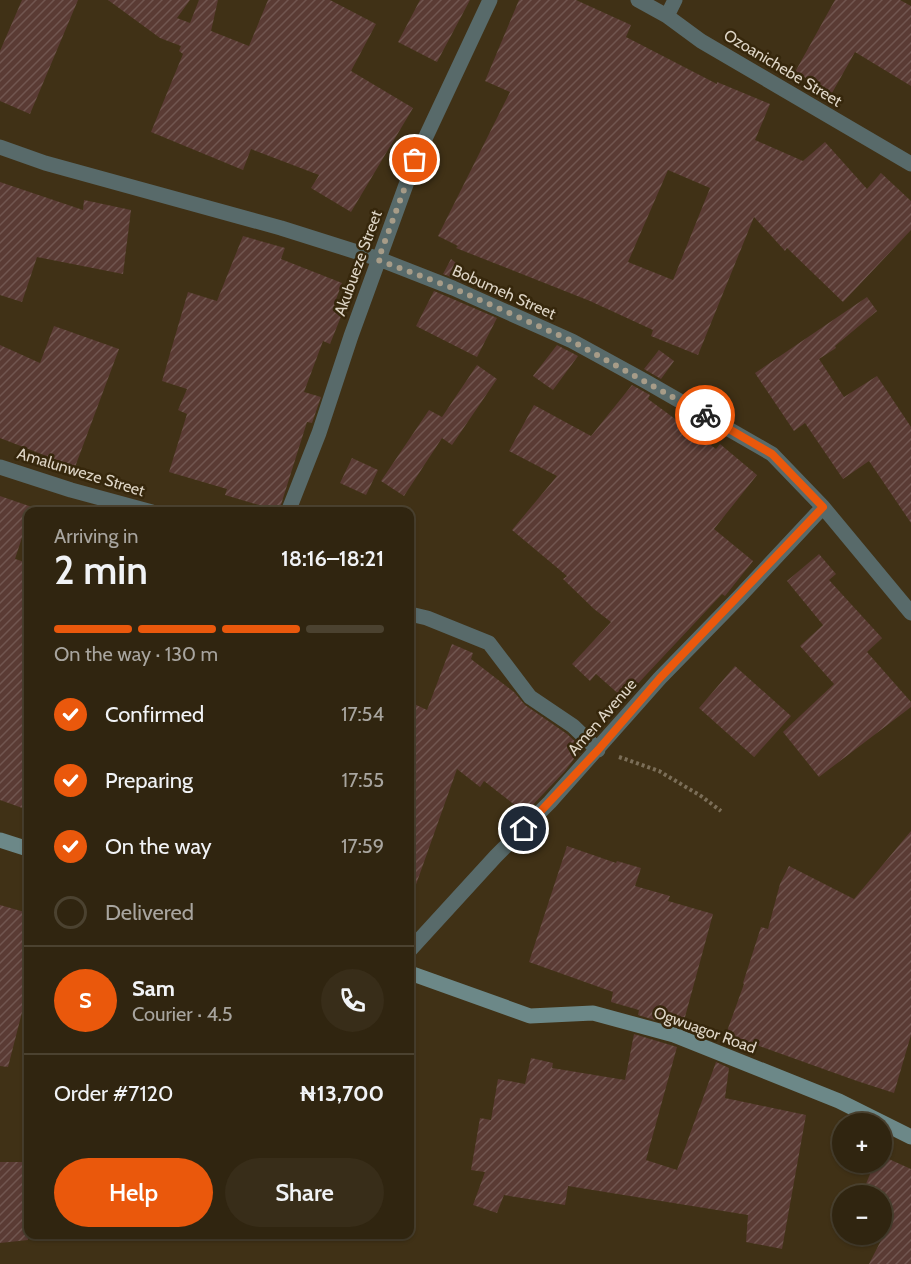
<!DOCTYPE html>
<meta charset="utf-8">
<style>
:root{--surface:#302510;--page:#382d19;--text:#f1f3f6;--muted:#a8a59f;--line:#4b4230;--accent:#ea580c}
body{margin:0;font-family:Cabin,sans-serif;background:var(--page);color:var(--text);height:100vh;display:flex;flex-direction:column;font-size:22px;white-space:nowrap}
*{box-sizing:border-box;margin:0}
p{font-size:20px;color:var(--muted)}
.icon{flex:none;width:33px;height:33px;fill:none;stroke:currentColor;stroke-width:2;stroke-linecap:round;stroke-linejoin:round}
.map{position:relative;flex:1;overflow:hidden}
.details{position:absolute;left:24px;top:507px;width:390px;height:732px;display:flex;flex-direction:column;background:var(--surface);border-radius:12px;box-shadow:0 2px 4px #0004,0 0 0 2px var(--line)}
.details>*{flex:none}
.buttons{position:absolute;left:832px;top:1113px;display:grid;gap:12px}
.buttons a{display:grid;place-items:center;width:60px;height:60px;border-radius:50%;background:var(--surface);box-shadow:0 2px 4px #0004,0 0 0 2px var(--line);font-size:30px}
.pin{position:absolute;display:grid;place-items:center;width:51px;height:51px;color:#fff;margin:-26px;border:3px solid #fff;border-radius:50%;box-shadow:0 2px 6px #0007}
.courier{position:absolute;display:grid;place-items:center;width:60px;height:60px;margin:-30px;border:4px solid #ea580c;border-radius:50%;background:#fff;color:#222;box-shadow:0 2px 8px #0007}
.head em{font-style:normal;font-weight:600}
.head div{display:flex;flex-direction:column-reverse}
.head{display:flex;align-items:center;justify-content:space-between;height:102px;padding:0 30px}
h1{font-size:39px;font-weight:600;line-height:45px}
.bar{display:grid;grid-template-columns:repeat(4,1fr);gap:9px 6px;align-content:center;height:72px;padding:0 30px}
.bar i{height:8px;border-radius:4px;background:var(--line)}
.bar .on{background:var(--accent)}
.bar p{grid-column:span 4}
.line{display:flex;align-items:center;gap:15px;padding:0 30px;border-top:2px solid var(--line)}
.line div{flex:1}
.round{display:grid;place-items:center;flex:none;width:63px;height:63px;border-radius:32px;background:var(--page)}
ol{padding:0 30px;list-style:none}
li{display:flex;align-items:center;gap:18px;height:66px}
li p{margin-inline-start:auto}
li .icon{padding:6px;border-radius:50%;background:var(--accent);color:#fff;stroke-width:4}
li:last-child{color:var(--muted)}
li i{width:33px;height:33px;border:3px solid var(--line);border-radius:50%}
.primary-button{display:flex;gap:12px;margin-top:auto;padding:12px 30px}
.primary-button a{flex:1;height:69px;border-radius:36px;background:var(--accent);color:#fff;font-size:24px;font-weight:600;line-height:69px;text-align:center}
.primary-button a+a{background:var(--page);color:var(--text)}
.map>svg:first-child{display:block}
.building{fill:url(#building-hatch);fill-rule:evenodd}
.lines{fill:none;stroke-linecap:round;stroke-linejoin:round}
.path{stroke:#7b6e58;stroke-width:4;stroke-dasharray:3 3;stroke-linecap:butt}
.street{stroke:#586a6a;stroke-width:15}
.secondary{stroke:#6c8888;stroke-width:15}
.done{stroke:#a79c88;stroke-width:6;stroke-dasharray:0 10.8}
.route{stroke:#ea580c;stroke-width:8}
.labels{text-anchor:middle;dominant-baseline:central;stroke-width:5;stroke-linejoin:round;paint-order:stroke}
.street-label{font-size:16px;fill:#ded5c6;stroke:#36270c}
</style>
<div class="map">
<svg width="911" height="1264" viewBox="0 0 911 1264">
<defs>
<pattern id="building-hatch" width="6" height="6" patternUnits="userSpaceOnUse" patternTransform="scale(1.5)"><rect width="6" height="6" fill="#5a3b34"/><path d="M-1 1l2-2M0 6l6-6M5 7l2-2" fill="none" stroke="#715650"/></pattern>
</defs>
<rect width="100%" height="100%" fill="#403116"/>
<path class="building" d="M22,0h56l-48,114 -30,-13v-50z
M108,0h82l-13,18 13,5 9,-23h19l-7,31 38,15 19,-46h62l46,24 -25,47 62,37 -62,104 -40,-24 8,-13 -68,-26 -8,21 -92,-38 32,-78 -4,-3 2,-5 -21,-8z
M420,0h50l-33,62 -39,-20z
M519,0h57l55,25 -5,12 91,47v-2l53,22 -15,36 48,21 22,-19 42,47 14,-16 30,28v29l-68,72 -56,-54 -2,3 -31,-34 -56,138 -47,-19 2,-6 -63,-29 -134,-53 2,-2 -20,-10 72,-144 -25,-11zM668,170l42,18 -37,92 -45,-18z
M835,0h65l11,6v80l-56,-34 -23,41 -37,-21z
M0,182l83,28 1,-10 47,10 -8,64 -86,-17 -15,45 -22,-7z
M243,236l42,12 -4,11 61,24 -8,22 10,4 -14,35 -7,-3 -19,51 17,5 -9,26 -5,-1 -28,89 -54,-16 2,-6 -58,-17 18,-58 -9,-4 9,-21 -25,-8 26,-89 29,9z
M451,259l22,17 -4,8 -26,-10z
M434,291l63,27 -20,39 -61,-31z
M867,297l10,14 -42,35 1,2 -17,11 25,38 33,-21 34,51v96l-42,-62 -26,18 -38,-56 -11,8 -39,-58z
M54,326l65,23 -44,118 -75,-29v-93l40,18z
M557,345l21,11 -25,34 -20,-14z
M659,350l15,11 -13,18 -17,-10z
M477,365l20,14 -45,66 -10,-7 -38,58 -23,-15 48,-71 13,7z
M632,385l18,10 -2,4 68,50 4,-5 37,31 -43,54 39,32 -28,35 -3,-2 -91,97 -3,-1 -6,7 -26,-23 -6,7 -18,-17 39,-42 -17,-13 -31,-30 4,-3 -55,-46 45,-54 -48,-25 25,-46 57,31z
M352,458l26,12 -12,25 -26,-12z
M0,496l32,11 -1,5h-3v7l-13,40 13,4v247l-28,-10z
M819,554l17,20 -7,6 53,58 -15,14 44,50v5l-92,70 -36,-45 51,-48 -34,-38 23,-21 -36,-44z
M452,644l21,9 -2,6 43,33 11,13 42,29 15,14 -17,23 -40,42 -41,-32 -4,6 -23,-18 -44,124h-3v-191l17,8z
M735,666l56,50 -37,41 -55,-49z
M911,831v204l-17,58 -37,-12 -131,-47 18,-50 -1,-1 18,-56 7,2 12,-45 9,-18 65,33z
M567,846l49,17 1,-2 24,7 -6,18 35,10 -2,5 45,13 -31,114 -44,-13 1,-5 -28,-8 2,-10 -84,-30z
M0,905l28,8v76l-20,78 -8,-1z
M634,1034l43,13 -31,113 31,10 39,-108 13,6 -4,30 81,17 -24,134 -36,-7 2,-27 -180,-29 -3,19 -61,-10 -7,18 -24,-8 12,-33 -14,-2 9,-52 11,2 7,-41 27,5 6,-26 22,5 -1,5 73,12z
M882,1156l29,13v95h-42l25,-49 -12,-5v-14h-21l14,-34h7z
M0,1162h28v78l-28,3z"/>
<g class="lines">
<path class="path" d="M619,757l40,14 42,25 20,15"/>
<path class="street" d="M638,0l29,16 34,25 210,123
M667,16l8,-16
M0,147l45,16 236,65 98,31 74,29 119,53 73,40 127,73 51,53 88,106
M0,467l71,23 81,22
M288,512l31,-79 32,-97 64,-176 75,-160
M410,614l17,4 62,25 41,54 43,29 25,24
M410,950l86,-94 54,-54 110,-124 79,-81 84,-90"/>
<path class="secondary" d="M0,840l28,9
M410,973l120,43 63,-3 81,22 165,66 72,36"/>
</g>
<g class="lines">
<path class="done" d="M415,160l-37,100 75,28 119,53 133,74"/>
<path class="route" d="M524,829l74,-79 62,-72 163,-171 -51,-53 -67,-39"/>
</g>
<g class="labels">
<g class="street-label">
<text transform="translate(783 68) rotate(31)">Ozoanichebe Street</text>
<text transform="translate(358 263) rotate(-70)">Akubueze Street</text>
<text transform="translate(504 292) rotate(24)">Bobumeh Street</text>
<text transform="translate(81 472) rotate(17)">Amalunweze Street</text>
<text transform="translate(602 717) rotate(-49)">Amen Avenue</text>
<text transform="translate(705 1030) rotate(20)">Ogwuagor Road</text>
</g>
</g>
</svg>
<div class="buttons">
<a>+</a>
<a>−</a>
</div>
<div class="pin" style="left:415px;top:160px;background:#ea580c"><svg class="icon" aria-label="bag" viewBox="0 0 24 24"><path d="M5 8h14l-1 12H6zM9 8a3 3 0 0 1 6 0"/></svg></div>
<div class="pin" style="left:524px;top:829px;background:#1f2937"><svg class="icon" aria-label="home" viewBox="0 0 24 24"><path d="M3 11l9-7 9 7M6 9v11h12V9"/></svg></div>
<div class="courier" style="left:705px;top:415px"><svg class="icon" aria-label="bike" viewBox="0 0 24 24"><circle cx="6" cy="16" r="4"/><circle cx="18" cy="16" r="4"/><path d="M6 16l4-8h5l3 8M10 8l3 8H6M13 5h3"/></svg></div>
<section class="details">
<div class="head"><div><h1>2 min</h1><p>Arriving in</p></div><em>18:16–18:21</em></div>
<div class="bar"><i class="on"></i><i class="on"></i><i class="on"></i><i></i><p>On the way · 130 m</p></div>
<ol>
<li><svg class="icon" aria-label="check" viewBox="0 0 24 24"><path d="M5 12l5 5 9-10"/></svg>Confirmed<p>17:54</p></li>
<li><svg class="icon" aria-label="check" viewBox="0 0 24 24"><path d="M5 12l5 5 9-10"/></svg>Preparing<p>17:55</p></li>
<li><svg class="icon" aria-label="check" viewBox="0 0 24 24"><path d="M5 12l5 5 9-10"/></svg>On the way<p>17:59</p></li>
<li><i></i>Delivered</li>
</ol>
<div class="line" style="height:108px"><b class="round" style="background:var(--accent);color:#fff">S</b><div><b>Sam</b><p>Courier · 4.5</p></div><a class="round"><svg class="icon" aria-label="phone" viewBox="0 0 24 24"><path d="M5 4h4l2 5-3 2q2 4 5 5l2-3 5 2v4C11 20 4 13 5 4z"/></svg></a></div>
<div class="line" style="height:78px"><div>Order #7120</div><b>₦13,700</b></div>
<div class="primary-button"><a>Help</a><a>Share</a></div>
</section>
</div>
